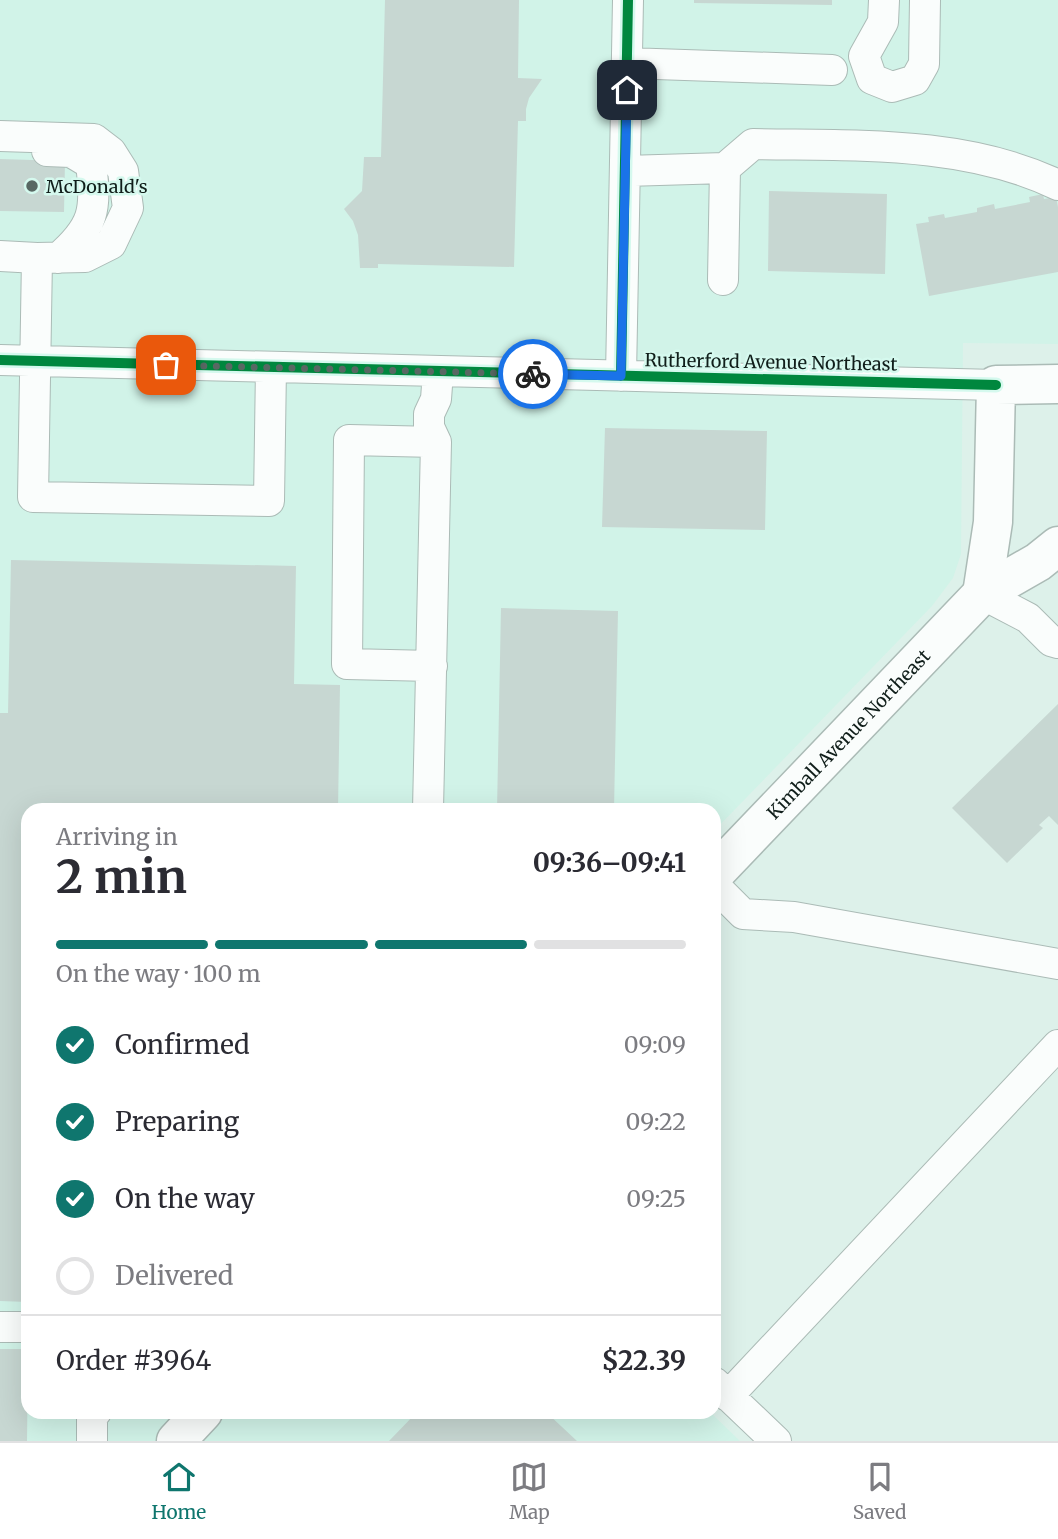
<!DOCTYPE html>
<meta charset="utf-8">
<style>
:root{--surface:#fff;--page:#f2f2f3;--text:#2b2b33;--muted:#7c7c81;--line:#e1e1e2;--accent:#0f766e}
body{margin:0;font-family:Merriweather,serif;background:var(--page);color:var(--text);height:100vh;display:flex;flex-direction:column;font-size:26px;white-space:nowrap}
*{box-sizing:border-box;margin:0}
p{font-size:23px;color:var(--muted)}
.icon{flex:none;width:38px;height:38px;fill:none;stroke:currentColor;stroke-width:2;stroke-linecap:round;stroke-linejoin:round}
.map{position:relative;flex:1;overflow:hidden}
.drawer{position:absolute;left:21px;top:803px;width:700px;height:616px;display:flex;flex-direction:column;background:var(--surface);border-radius:21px;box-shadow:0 7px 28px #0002}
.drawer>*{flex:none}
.pin{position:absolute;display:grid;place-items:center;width:60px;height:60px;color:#fff;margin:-30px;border-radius:14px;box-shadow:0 4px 10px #0006}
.courier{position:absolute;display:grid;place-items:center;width:70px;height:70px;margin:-35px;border:5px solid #1a73e8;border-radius:50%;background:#fff;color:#222;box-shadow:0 2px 9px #0007}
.summary em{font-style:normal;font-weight:700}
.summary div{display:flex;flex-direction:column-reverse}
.summary{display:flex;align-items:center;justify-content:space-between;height:119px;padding:0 35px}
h1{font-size:46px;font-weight:700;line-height:52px}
.bar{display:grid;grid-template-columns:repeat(4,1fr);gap:10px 7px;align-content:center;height:84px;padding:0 35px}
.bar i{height:9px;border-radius:5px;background:var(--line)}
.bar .active{background:var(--accent)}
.bar p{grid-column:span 4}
.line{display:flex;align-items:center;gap:18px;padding:0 35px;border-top:2px solid var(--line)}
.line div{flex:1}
ol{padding:0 35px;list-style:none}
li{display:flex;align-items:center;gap:21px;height:77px}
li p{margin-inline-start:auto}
li .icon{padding:7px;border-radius:50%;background:var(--accent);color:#fff;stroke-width:4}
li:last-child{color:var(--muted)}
li i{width:38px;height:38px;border:4px solid var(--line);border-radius:50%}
.menu{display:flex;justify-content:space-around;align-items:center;height:98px;border-top:2px solid var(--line);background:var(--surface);font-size:19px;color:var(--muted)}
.menu a{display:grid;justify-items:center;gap:4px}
.menu .active{color:var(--accent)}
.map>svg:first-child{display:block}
.built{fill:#d1f3e8}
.building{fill:#c7d7d2}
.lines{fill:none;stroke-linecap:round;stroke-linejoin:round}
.minor-casing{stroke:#abbbb6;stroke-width:32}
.major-casing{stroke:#abbbb6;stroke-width:41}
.minor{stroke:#fafdfc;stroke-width:30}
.major{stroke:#fafdfc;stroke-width:38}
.cycleway-casing{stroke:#d5f9ee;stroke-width:15}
.cycleway{stroke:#00873e;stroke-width:10}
.done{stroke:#586863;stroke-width:7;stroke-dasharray:0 12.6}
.route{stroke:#1a73e8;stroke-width:9}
.poi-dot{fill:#586863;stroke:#d5f9ee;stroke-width:2.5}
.labels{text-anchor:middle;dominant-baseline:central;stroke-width:5;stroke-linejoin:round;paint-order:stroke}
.poi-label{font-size:18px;fill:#101e1a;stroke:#d5f9ee;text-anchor:start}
.street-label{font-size:18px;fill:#101e1a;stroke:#d5f9ee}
</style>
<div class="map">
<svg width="1058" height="1441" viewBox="0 0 1058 1441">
<rect width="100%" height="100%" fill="#ddf1ea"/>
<path class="built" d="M0,0h1058v344l-95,-1 -2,211 -8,24 -21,28 -218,225v-21h-686v602h682l30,29h-740z"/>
<path class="building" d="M385,0h134l-1,78 24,1 -13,19 -3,11v12h-8l-4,146 -136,-3v4h-18l-2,-33 -5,-14 -9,-12 18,-18 2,-34h17z
M694,0h138v5l-138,-2z
M0,159l65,2 -1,51 -64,-1z
M769,191l118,3 -2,80 -117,-3z
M1043,194l1,5 12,-2 2,10v65l-129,24 -13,-72 13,-2 -1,-5 16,-3 1,4 32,-6v-4l17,-4 1,5 35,-7 -1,-5z
M605,428l162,3 -2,99 -163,-3z
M11,560l285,6 -2,118 46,1 -2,125h-310v492l-28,-1v-588h8z
M501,608l117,3 -4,199h-117z
M1058,704v121l-9,-9 -10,9 4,3 -36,35 -55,-55z
M0,1349h23v10h5l-1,82h-27z
M417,1412h129l31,29h-188z"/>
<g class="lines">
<defs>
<path id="minor" d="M884,0l-1,22 -19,34 8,23 20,8 23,-7 9,-16 1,-64
M627,63l205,7
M0,136l94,3 17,13 12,19 5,37 -17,36 -26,13 -48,1 -37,-2
M47,151l24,1 20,12c6,46 3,63 -33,94
M626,171l99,-3 28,-24c100,2 212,-4 305,41
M37,258l-4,239 236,4 2,-134
M723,280l2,-112
M0,360l996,25
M621,376l7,-376
M982,594l46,24 23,23 7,2
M432,666l-85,-2 2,-224 87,2
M428,810l8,-368 -7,-15v-13l7,-15 2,-27
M714,885l29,29 51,3 264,47
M0,1327h28
M715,1383l61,58
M728,1396l330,-351
M92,1441v-25l4,-4"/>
<g id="major">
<path d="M982,594l11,-72 3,-137 62,-1"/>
<path id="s1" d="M714,874l268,-280 56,-32 20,-16"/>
<path d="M176,1441l27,-29"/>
</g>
</defs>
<use href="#minor" class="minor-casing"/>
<use href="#major" class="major-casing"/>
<use href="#minor" class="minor"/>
<use href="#major" class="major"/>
<defs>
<path id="cycleway" d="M0,360l996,25
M621,376l7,-376"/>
</defs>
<use href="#cycleway" class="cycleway-casing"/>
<use href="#cycleway" class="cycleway"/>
</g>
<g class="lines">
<path class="done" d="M166,365l367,9"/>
<path class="route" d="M533,374l88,2 6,-286"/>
</g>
<circle class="poi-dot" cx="32" cy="186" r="7"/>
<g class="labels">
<g class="poi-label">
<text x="46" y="186">McDonald's</text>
</g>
<g class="street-label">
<text transform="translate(771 362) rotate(1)">Rutherford Avenue Northeast</text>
<text stroke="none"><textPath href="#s1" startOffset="194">Kimball Avenue Northeast</textPath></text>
</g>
</g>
</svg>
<div class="pin" style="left:166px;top:365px;background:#ea580c"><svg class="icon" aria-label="bag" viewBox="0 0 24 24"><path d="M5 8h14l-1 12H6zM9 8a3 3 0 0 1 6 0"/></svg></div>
<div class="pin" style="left:627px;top:90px;background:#1f2937"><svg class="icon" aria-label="home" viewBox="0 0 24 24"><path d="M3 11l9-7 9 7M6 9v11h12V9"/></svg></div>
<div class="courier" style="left:533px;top:374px"><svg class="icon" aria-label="bike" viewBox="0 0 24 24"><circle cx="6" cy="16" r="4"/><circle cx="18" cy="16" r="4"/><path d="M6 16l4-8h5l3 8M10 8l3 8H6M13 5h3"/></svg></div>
<section class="drawer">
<div class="summary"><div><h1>2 min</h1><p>Arriving in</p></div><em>09:36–09:41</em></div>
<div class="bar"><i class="active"></i><i class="active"></i><i class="active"></i><i></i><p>On the way · 100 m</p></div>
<ol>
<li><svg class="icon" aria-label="check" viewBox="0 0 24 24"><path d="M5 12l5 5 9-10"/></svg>Confirmed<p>09:09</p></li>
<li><svg class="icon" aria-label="check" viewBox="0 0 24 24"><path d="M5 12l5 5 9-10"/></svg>Preparing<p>09:22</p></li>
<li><svg class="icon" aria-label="check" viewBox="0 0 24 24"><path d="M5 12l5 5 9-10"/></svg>On the way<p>09:25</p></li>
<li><i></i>Delivered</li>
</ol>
<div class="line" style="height:91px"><div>Order #3964</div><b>$22.39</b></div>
</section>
</div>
<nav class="menu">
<a class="active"><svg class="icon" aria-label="home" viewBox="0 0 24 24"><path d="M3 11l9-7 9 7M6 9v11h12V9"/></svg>Home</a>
<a><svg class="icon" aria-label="map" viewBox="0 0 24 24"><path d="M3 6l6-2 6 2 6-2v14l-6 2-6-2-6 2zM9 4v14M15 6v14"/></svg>Map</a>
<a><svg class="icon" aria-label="saved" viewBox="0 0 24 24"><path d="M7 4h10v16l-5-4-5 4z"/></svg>Saved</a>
</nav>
